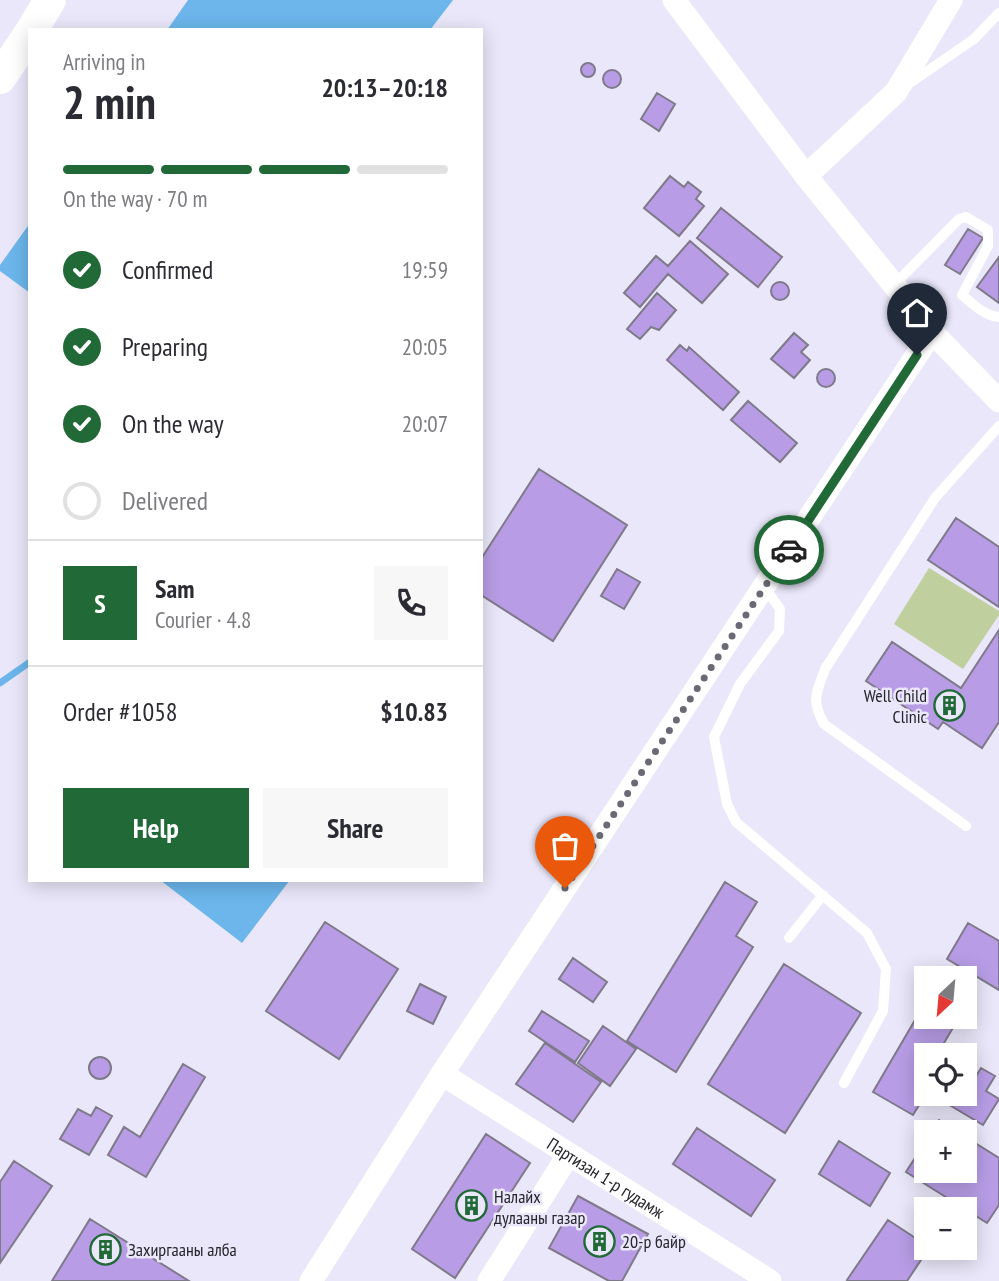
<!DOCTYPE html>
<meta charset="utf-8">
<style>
:root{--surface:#fff;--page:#f7f7f7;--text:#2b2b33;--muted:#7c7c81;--line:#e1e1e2;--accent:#216936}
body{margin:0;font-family:"PT Sans Narrow",sans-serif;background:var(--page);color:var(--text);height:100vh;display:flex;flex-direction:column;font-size:26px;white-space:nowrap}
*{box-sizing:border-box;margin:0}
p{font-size:23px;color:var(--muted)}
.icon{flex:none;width:38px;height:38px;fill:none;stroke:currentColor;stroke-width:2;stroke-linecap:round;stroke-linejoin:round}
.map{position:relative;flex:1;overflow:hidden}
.sheet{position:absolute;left:28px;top:28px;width:455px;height:854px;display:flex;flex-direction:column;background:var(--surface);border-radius:0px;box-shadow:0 4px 18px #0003}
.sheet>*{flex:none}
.needle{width:46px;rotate:206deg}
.controls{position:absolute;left:914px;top:966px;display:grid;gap:14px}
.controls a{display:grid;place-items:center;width:63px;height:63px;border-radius:0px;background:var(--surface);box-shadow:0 4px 18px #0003;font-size:35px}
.pin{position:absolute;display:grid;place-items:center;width:60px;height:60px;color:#fff;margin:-72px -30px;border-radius:50% 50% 50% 0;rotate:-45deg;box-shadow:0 0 7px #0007}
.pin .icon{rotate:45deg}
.courier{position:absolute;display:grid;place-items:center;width:70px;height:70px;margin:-35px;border:5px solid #216936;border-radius:50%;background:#fff;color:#222;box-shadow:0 2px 9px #0007}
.headline em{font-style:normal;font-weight:700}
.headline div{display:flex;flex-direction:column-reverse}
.headline{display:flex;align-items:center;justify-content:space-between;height:119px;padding:0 35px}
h1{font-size:46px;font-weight:700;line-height:52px}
.bar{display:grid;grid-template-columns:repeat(4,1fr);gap:10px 7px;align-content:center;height:84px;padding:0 35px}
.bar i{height:9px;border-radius:5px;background:var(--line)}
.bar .on{background:var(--accent)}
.bar p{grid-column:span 4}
.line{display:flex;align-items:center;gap:18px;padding:0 35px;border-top:2px solid var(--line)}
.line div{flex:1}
.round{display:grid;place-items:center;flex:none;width:74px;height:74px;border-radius:0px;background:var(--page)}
ol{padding:0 35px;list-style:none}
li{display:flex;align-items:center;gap:21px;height:77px}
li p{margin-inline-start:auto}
li .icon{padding:7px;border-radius:50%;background:var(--accent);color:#fff;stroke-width:4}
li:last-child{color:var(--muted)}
li i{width:38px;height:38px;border:4px solid var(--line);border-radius:50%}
.action{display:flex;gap:14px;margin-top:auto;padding:14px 35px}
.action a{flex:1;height:80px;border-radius:0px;background:var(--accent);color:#fff;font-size:28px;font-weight:700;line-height:80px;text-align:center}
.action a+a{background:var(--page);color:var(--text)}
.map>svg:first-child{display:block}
.green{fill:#bfcf9d}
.water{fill:#6cb6eb}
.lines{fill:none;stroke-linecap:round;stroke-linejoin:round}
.stream{stroke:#6cb6eb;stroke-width:7}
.building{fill:#b89de6;stroke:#7f7a89;stroke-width:2}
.lane{stroke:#fff;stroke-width:10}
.street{stroke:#fff;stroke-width:23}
.secondary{stroke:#fff;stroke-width:32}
.done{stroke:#6a6974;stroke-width:7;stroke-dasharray:0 12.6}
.route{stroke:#216936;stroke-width:9}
.labels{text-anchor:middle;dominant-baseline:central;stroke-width:5;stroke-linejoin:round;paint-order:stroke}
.poi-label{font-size:18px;fill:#26252c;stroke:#e9e7f9;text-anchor:start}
.street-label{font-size:18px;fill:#26252c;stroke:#e9e7f9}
</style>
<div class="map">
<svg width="999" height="1281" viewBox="0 0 999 1281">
<rect width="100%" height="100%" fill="#e9e7f9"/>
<path class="green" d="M929,568l70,43v4l-36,54 -69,-45z"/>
<path class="water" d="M188,0h265l-23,30h-263z
M30,223v70l-30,-22v-6z
M160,880h130l-48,63z"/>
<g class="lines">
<path class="stream" d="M0,683l30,-21"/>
</g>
<path class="building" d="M581 70a7 7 0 1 1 14 0a7 7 0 1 1-14 0Z
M603 79a9 9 0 1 1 18 0a9 9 0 1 1-18 0Z
M657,93l18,11 -16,27 -18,-12z
M670,176l14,11 4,-5 13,10 -5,7 8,7 -25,30 -35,-28z
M721,208l61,49 -24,30 -61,-49z
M968,229l15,9 -23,36 -15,-9z
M690,241l38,33 -26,29 -34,-29 -28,33 -16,-14 32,-37 12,10z
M999,257v46l-22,-16z
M771 291a9 9 0 1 1 18 0a9 9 0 1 1-18 0Z
M657,293l19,17 -17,20 -8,-3 -11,12 -13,-10z
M794,333l14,12 -7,7 9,8 -16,18 -23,-19z
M680,345l7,6 2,-4 50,45 -16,18 -56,-50z
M817 378a9 9 0 1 1 18 0a9 9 0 1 1-18 0Z
M748,401l49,42 -17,19 -49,-42z
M539,469l88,56 -74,116 -72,-46v-36z
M956,518l43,29v60l-71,-47z
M617,569l23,13 -16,27 -23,-13z
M999,630v92l-17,26 -39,-26 -5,7 -72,-48 26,-39 69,46z
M725,882l32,20 -21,34 17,11 -77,125 -49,-31z
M325,922l73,47 -59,90 -73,-48z
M968,923l31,18v49l-52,-31z
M573,958l34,24 -14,20 -34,-23z
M784,964l77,49 -76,120 -77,-49z
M420,984l26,13 -13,27 -26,-13z
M922,1008l4,2v7h11l17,9 -17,29h-11v39l-13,21 -40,-23z
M542,1011l47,30 -14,21 -46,-31z
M603,1026l33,23 -26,37 -32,-23z
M545,1043l56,39 -28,40 -57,-38z
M89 1068a11 11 0 1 1 22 0a11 11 0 1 1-22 0Z
M183,1064l22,13 -59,100 -38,-22 16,-28 16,10z
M981,1068l14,8 -9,15 13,8 -16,26 -52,-31h29l4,2z
M96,1107l16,9 -23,39 -29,-16 18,-30 13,7z
M939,1120l20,12h-28z
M697,1128l78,52 -24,36 -78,-52z
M486,1134l44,29 -75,115 -43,-29z
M964,1136l35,22v47l-12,18 -81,-51 20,-31v30h38z
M839,1141l51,32 -20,33 -51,-32z
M14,1161l38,25 -52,77v-81z
M578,1196l70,38 -26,47h-13l-60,-33z
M90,1219l99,62h-137z
M888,1220l38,25v3h3l-22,33h-58l-2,-1z"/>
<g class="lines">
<path class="lane" d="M907,85l67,-46 25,-26
M894,285l65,-66 7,-2 22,13v16l-26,49c11,9 22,21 37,22
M764,586l16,23 -1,22 -39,53 -26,53 13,67 9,18 131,111 19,36 -3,42 -39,72
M966,826l-142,-102c-13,-24 -8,-30 1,-55l110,-171 64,-72
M789,938l34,-43"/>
<g class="street">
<path d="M674,0l132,176 88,109 38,47 67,69"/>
<path d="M806,176l90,-84 55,-92"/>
<path id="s1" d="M442,1074l328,207"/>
<path d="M311,1281l131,-207 490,-742"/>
<path d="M489,1281l80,-127"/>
</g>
<path class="secondary" d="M32,30l18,-30
M0,78l30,-45"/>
</g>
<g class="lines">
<path class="done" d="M565,888l224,-338"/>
<path class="route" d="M789,550l128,-195"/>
</g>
<defs>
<symbol id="building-ring" viewBox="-11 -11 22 22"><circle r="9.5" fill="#e9e7f9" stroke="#216936" stroke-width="1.5"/><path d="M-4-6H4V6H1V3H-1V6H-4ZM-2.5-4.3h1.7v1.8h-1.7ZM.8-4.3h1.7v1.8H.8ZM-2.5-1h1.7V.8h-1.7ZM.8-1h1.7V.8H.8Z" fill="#216936"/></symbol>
</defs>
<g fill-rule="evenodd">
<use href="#building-ring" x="932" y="688" width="35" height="35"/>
<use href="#building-ring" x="454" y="1188" width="35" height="35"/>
<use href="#building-ring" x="582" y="1224" width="35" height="35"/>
<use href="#building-ring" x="88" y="1232" width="35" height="35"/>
</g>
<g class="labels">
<g class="poi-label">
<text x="927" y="695" text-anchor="end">Well Child<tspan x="927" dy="21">Clinic</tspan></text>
<text x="494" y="1196">Налайх<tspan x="494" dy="21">дулааны газар</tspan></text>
<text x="622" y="1241">20-р байр</text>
<text x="128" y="1249">Захиргааны алба</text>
</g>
<g class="street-label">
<text stroke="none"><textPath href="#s1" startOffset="194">Партизан 1-р гудамж</textPath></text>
</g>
</g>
</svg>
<div class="controls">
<a><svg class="needle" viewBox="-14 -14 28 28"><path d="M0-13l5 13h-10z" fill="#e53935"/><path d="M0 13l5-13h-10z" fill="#7c7c81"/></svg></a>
<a><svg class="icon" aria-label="locate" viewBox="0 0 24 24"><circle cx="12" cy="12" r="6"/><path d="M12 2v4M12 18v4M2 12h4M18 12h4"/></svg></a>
<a>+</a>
<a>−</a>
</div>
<div class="pin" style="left:565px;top:888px;background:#ea580c"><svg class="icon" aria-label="bag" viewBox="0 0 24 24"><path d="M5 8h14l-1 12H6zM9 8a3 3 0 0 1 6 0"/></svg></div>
<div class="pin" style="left:917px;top:355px;background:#1f2937"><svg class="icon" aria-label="home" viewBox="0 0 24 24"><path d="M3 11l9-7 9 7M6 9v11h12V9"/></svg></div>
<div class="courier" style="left:789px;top:550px"><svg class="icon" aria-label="car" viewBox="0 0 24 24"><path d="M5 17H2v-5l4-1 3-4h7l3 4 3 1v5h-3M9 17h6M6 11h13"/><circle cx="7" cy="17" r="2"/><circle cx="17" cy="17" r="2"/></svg></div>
<section class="sheet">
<div class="headline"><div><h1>2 min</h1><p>Arriving in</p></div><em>20:13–20:18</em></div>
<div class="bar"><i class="on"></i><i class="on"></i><i class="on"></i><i></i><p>On the way · 70 m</p></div>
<ol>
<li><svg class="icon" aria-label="check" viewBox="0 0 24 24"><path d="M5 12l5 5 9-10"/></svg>Confirmed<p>19:59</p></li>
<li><svg class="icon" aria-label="check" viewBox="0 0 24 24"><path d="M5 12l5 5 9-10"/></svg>Preparing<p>20:05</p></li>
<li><svg class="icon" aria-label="check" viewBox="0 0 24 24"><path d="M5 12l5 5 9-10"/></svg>On the way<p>20:07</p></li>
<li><i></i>Delivered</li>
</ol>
<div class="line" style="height:126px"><b class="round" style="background:var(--accent);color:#fff">S</b><div><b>Sam</b><p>Courier · 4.8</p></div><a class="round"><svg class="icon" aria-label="phone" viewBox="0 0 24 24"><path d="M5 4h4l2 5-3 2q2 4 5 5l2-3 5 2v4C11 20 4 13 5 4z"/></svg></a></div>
<div class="line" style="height:91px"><div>Order #1058</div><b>$10.83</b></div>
<div class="action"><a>Help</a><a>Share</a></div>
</section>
</div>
